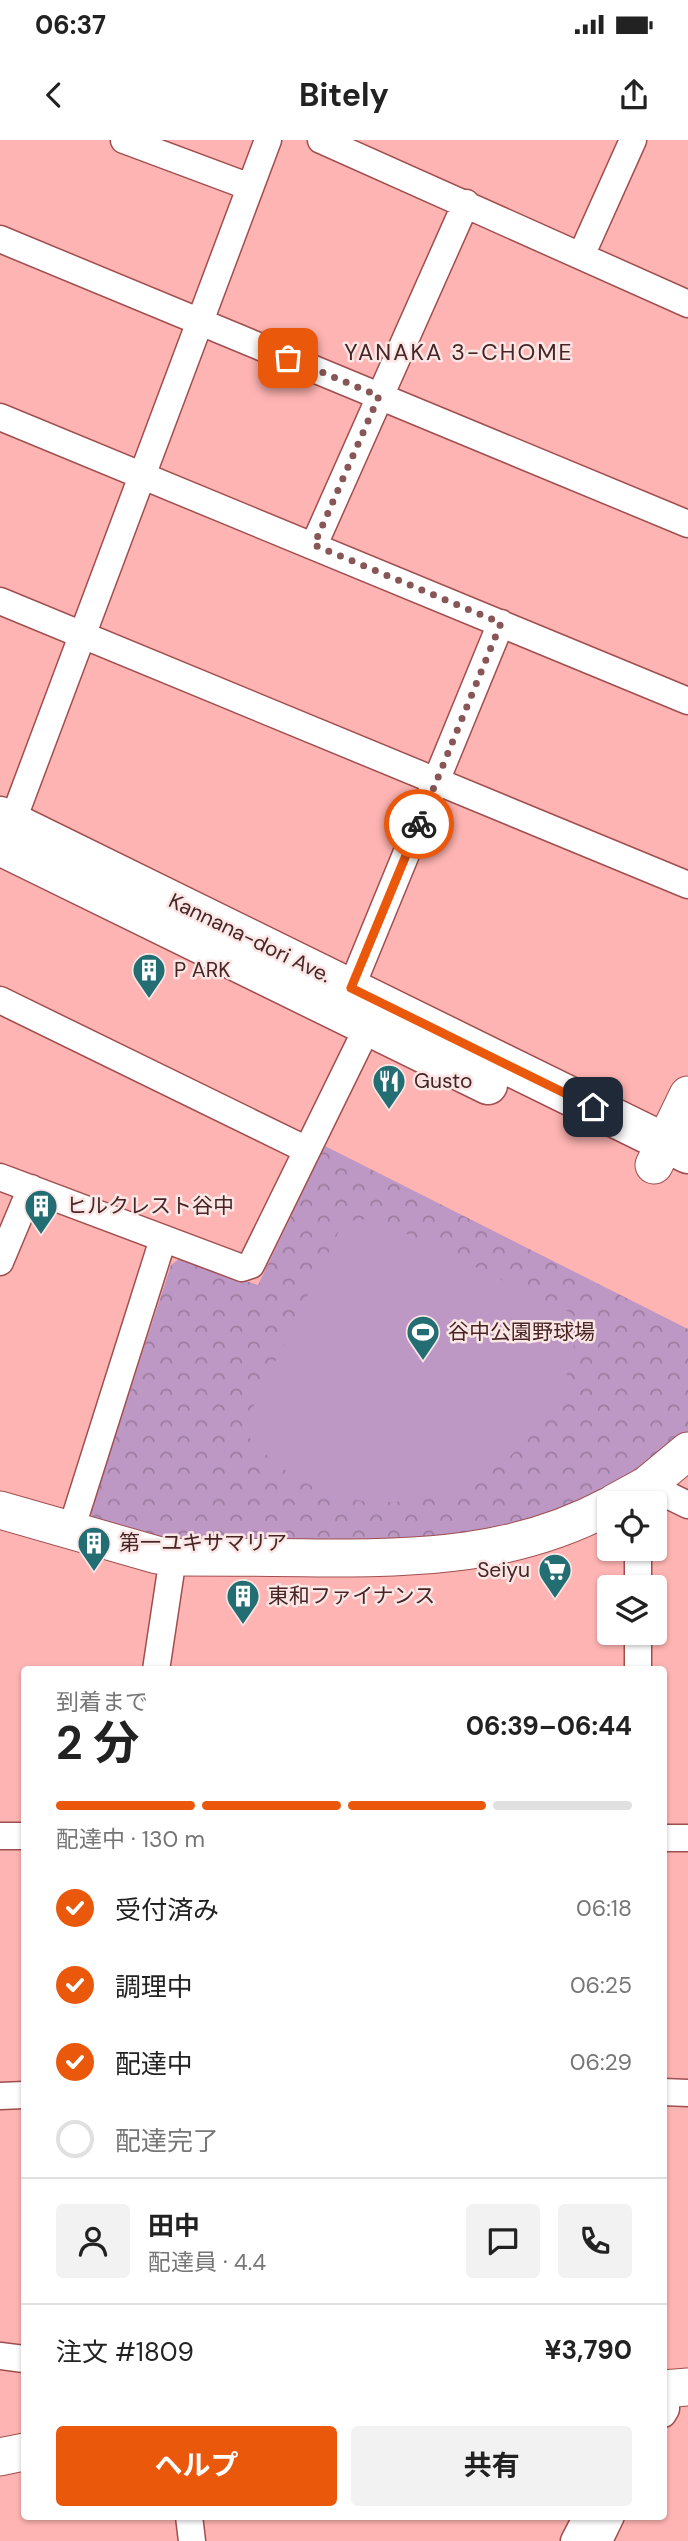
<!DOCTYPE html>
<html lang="ja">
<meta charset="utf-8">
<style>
:root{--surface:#fff;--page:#f2f2f2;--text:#222;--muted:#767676;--line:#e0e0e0;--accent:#ea580c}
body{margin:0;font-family:"DM Sans","Noto Sans JP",sans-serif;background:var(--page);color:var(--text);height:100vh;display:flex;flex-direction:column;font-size:26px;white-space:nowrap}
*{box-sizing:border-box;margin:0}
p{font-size:23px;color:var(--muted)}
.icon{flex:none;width:38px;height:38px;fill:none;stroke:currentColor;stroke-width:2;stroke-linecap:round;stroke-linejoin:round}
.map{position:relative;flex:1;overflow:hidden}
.side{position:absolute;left:21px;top:1526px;width:646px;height:854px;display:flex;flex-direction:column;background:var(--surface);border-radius:7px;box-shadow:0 2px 5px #0004}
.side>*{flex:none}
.controls{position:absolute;left:597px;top:1351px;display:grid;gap:14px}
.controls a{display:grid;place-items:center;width:70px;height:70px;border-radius:7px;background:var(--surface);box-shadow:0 2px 5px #0004;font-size:35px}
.pin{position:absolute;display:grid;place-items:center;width:60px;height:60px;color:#fff;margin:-30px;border-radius:14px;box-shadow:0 4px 10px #0006}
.courier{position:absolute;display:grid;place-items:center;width:70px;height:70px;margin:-35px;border:5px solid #ea580c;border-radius:50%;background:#fff;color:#222;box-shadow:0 2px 9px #0007}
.overview em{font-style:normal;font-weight:700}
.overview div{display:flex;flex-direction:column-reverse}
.overview{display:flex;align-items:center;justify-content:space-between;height:119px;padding:0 35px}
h1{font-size:46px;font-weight:700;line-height:52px}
.bar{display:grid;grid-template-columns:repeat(4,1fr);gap:10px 7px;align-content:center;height:84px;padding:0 35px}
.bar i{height:9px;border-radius:5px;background:var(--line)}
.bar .on{background:var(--accent)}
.bar p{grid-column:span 4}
.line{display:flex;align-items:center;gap:18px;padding:0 35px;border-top:2px solid var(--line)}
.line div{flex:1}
.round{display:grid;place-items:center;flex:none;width:74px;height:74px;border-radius:7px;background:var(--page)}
ol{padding:0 35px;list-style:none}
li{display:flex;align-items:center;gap:21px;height:77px}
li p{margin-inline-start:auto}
li .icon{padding:7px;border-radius:50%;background:var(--accent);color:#fff;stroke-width:4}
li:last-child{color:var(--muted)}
li i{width:38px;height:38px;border:4px solid var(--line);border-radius:50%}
.cta{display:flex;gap:14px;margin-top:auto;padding:14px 35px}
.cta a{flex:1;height:80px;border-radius:7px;background:var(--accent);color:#fff;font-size:28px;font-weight:700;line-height:80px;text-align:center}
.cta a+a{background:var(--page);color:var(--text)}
.status{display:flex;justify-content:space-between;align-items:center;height:49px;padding:0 35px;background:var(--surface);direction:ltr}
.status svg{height:19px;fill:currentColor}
header{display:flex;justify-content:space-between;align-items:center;height:91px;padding:0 35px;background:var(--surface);font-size:32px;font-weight:700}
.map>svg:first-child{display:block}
.forest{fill:url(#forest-crowns)}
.garden{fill:#bd98c4}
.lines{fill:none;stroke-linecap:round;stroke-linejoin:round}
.street-casing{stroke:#a04e4f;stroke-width:29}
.secondary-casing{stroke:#a04e4f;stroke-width:39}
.primary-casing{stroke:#a04e4f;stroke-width:41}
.street{stroke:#fff;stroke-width:26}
.secondary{stroke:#fff;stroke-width:37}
.primary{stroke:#fff;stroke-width:38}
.done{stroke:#885656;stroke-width:7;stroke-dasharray:0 12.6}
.route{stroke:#ea580c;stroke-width:9}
.labels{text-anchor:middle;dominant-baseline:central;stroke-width:5;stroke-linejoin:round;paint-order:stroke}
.street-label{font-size:21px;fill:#482424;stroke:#f9e6e5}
.poi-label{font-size:21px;fill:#482424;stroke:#f9e6e5;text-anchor:start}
.neighbourhood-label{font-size:23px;letter-spacing:2px;fill:#482424;stroke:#f9e6e5}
</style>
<div class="status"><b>06:37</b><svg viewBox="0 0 49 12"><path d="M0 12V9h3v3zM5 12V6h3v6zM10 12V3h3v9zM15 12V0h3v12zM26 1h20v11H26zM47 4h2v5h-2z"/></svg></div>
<header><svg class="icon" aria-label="back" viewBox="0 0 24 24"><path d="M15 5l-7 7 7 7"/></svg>Bitely<svg class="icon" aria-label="share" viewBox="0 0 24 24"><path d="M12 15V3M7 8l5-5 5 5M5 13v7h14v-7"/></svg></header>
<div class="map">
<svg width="688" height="2401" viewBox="0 0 688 2401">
<defs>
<pattern id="forest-crowns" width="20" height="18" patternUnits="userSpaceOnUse" patternTransform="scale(1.75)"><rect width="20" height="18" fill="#bd98c4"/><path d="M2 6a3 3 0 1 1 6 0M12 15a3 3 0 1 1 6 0" fill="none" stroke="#9c7c9f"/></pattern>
</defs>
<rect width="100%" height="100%" fill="#feb4b2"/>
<path class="forest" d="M325,1006l363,183v106l-43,33 -94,47 -130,28 -255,-1 -72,-21 -4,-8 81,-248 8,-6 79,26z"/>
<path class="garden" d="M367,1079l15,3 191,92c6,31 -4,60 -18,87 -43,83 -156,127 -243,85 -28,-13 -49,-33 -70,-56l97,-199 11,-10z"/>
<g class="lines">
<defs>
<path id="street" d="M124,0l126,47
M321,0l367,164
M0,99l688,285
M581,116l52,-116
M0,277l688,284
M314,405l152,-342
M0,461l688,284
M7,696l261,-696
M351,848l150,-365
M0,860l307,150
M0,1037l242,91 9,-3 117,-239
M0,1122l31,-74
M647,1345l41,20
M71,1390l92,-291
M638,1409v38
M638,1493v37
M156,1530l17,-113
M0,1696h24
M663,1698h25
M663,1952l25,1
M0,1956l24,-1
M0,2216l24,3
M663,2274l3,-5v-20
M189,2376l3,25
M574,2401l13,-25
M599,2401l12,-25"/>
<path id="secondary" d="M654,1025l34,-70
M614,1363l33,-18 41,-34
M0,1370l157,45 16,2c48,0 96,0 144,1 104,0 198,-2 292,-52
M663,2249l25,-2
M0,2317l24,-5"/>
<path id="primary" d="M0,676l688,338
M0,706l488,239"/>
</defs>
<use href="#street" class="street-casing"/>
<use href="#secondary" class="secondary-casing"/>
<use href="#primary" class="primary-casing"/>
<use href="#street" class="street"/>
<use href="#secondary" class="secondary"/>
<use href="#primary" class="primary"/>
</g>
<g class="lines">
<path class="done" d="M288,218l91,38 -65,149 187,78 -82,201"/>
<path class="route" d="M419,684l-68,164 242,119"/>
</g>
<defs>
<symbol id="building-pin" viewBox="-11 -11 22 30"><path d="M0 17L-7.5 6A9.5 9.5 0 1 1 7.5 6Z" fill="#236e73" stroke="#f9e6e5"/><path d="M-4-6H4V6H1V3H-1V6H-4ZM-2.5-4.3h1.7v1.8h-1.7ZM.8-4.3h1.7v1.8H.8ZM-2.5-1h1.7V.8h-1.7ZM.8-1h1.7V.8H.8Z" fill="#fff"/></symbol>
<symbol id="restaurant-pin" viewBox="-11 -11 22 30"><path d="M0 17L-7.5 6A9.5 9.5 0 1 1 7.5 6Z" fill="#236e73" stroke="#f9e6e5"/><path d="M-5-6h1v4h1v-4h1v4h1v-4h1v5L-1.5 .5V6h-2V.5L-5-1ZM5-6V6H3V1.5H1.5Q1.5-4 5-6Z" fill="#fff"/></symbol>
<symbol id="stadium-pin" viewBox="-11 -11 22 30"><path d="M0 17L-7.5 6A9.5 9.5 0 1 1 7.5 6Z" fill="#236e73" stroke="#f9e6e5"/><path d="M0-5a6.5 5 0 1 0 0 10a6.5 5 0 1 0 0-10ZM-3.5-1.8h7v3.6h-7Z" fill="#fff"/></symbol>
<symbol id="supermarket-pin" viewBox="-11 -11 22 30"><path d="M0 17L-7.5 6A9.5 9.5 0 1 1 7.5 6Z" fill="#236e73" stroke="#f9e6e5"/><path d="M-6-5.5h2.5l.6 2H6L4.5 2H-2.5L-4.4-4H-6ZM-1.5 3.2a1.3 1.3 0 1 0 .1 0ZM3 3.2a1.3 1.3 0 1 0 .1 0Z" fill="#fff"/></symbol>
</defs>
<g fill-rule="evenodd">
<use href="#building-pin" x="130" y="811" width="38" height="52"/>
<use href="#restaurant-pin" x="370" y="922" width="38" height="52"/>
<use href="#building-pin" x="22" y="1047" width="38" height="52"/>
<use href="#stadium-pin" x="404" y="1173" width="38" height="52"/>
<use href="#building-pin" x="75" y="1384" width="38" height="52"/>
<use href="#supermarket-pin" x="536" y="1411" width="38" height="52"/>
<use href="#building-pin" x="224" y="1437" width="38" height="52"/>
</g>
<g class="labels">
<g class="street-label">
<text transform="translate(250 798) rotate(26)">Kannana-dori Ave.</text>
</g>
<g class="poi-label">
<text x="174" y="830">P ARK</text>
<text x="414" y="941">Gusto</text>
<text x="66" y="1066">ヒルクレスト谷中</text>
<text x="448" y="1192">谷中公園野球場</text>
<text x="119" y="1403">第一ユキサマリア</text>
<text x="530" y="1430" text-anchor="end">Seiyu</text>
<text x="268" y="1456">東和ファイナンス</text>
</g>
<g class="neighbourhood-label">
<text x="459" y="212">YANAKA 3-CHOME</text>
</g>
</g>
</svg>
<div class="controls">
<a><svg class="icon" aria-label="locate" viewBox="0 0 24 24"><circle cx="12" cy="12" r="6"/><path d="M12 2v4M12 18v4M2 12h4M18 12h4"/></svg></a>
<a><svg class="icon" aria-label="layers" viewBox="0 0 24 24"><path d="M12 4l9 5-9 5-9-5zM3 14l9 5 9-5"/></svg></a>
</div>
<div class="pin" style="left:288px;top:218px;background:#ea580c"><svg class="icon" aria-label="bag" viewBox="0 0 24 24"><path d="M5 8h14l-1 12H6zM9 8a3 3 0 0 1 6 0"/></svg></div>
<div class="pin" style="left:593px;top:967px;background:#1f2937"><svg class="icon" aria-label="home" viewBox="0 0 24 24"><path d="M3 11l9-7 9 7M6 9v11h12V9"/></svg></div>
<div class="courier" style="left:419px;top:684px"><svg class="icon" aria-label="bike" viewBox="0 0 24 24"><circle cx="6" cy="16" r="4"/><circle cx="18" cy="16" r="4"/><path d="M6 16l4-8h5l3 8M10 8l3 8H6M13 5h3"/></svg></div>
<section class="side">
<div class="overview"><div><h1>2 分</h1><p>到着まで</p></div><em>06:39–06:44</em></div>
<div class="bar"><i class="on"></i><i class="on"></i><i class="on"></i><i></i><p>配達中 · 130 m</p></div>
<ol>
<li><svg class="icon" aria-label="check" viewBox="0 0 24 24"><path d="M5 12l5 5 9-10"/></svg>受付済み<p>06:18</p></li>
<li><svg class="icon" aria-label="check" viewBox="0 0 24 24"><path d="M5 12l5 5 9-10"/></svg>調理中<p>06:25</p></li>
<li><svg class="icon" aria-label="check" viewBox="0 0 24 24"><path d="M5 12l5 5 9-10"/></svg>配達中<p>06:29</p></li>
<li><i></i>配達完了</li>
</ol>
<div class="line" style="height:126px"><a class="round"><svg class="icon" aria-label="person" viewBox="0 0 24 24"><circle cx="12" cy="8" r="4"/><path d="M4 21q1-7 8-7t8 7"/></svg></a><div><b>田中</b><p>配達員 · 4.4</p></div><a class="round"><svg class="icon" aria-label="chat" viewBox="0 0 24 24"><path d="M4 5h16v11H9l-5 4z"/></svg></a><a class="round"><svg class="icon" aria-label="phone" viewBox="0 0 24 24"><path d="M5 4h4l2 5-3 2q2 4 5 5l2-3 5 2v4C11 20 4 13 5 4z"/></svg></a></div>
<div class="line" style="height:91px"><div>注文 #1809</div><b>¥3,790</b></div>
<div class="cta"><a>ヘルプ</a><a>共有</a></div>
</section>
</div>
